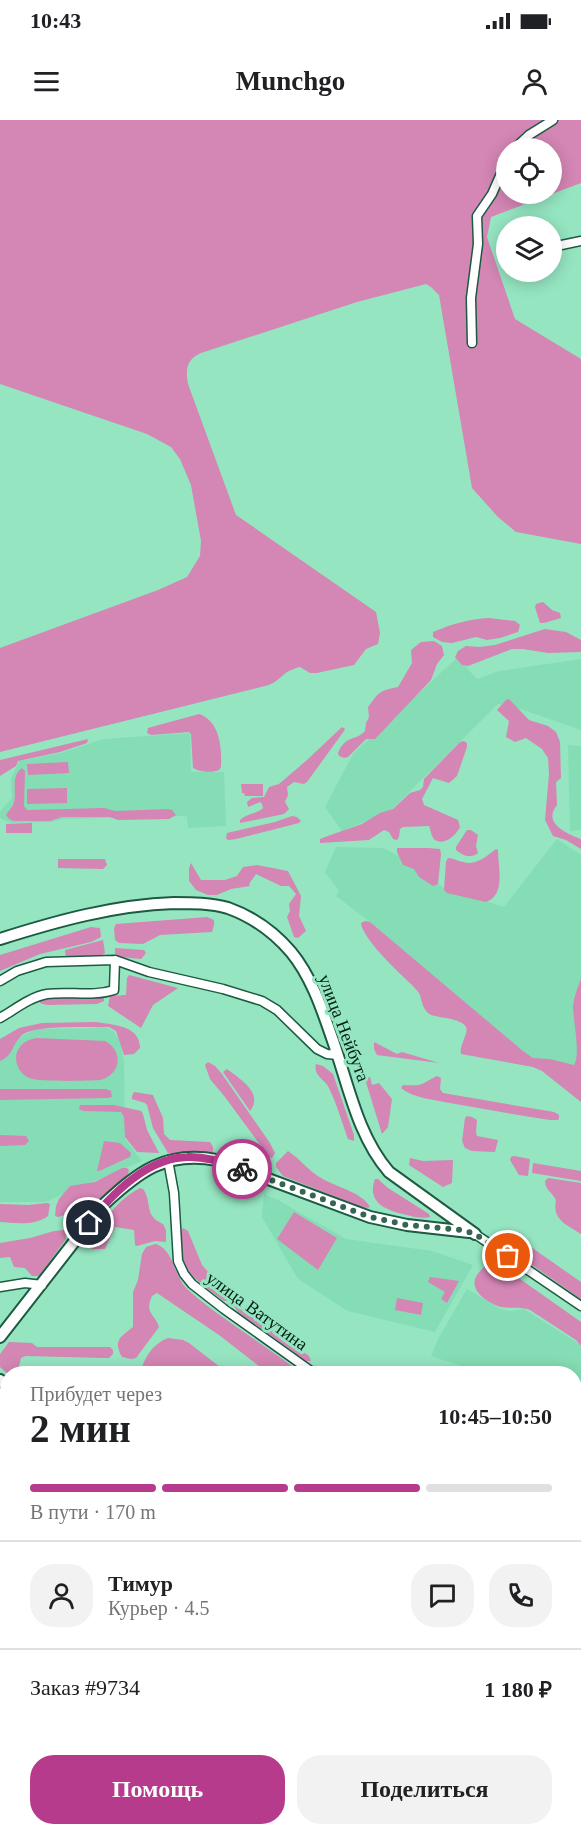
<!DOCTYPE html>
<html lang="ru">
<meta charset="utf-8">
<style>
:root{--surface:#fff;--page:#f2f2f2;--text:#202124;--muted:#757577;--line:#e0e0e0;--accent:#b63b8d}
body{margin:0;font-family:"Times New Roman",serif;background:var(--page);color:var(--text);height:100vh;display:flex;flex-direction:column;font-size:22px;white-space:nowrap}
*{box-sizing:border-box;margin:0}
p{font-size:20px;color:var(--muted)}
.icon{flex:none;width:33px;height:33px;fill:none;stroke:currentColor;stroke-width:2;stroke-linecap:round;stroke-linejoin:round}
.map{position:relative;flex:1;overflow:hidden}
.details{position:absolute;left:0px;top:1246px;width:582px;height:470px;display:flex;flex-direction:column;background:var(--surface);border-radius:24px 24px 0 0;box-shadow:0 3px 15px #0003}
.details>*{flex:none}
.tools{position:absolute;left:496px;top:18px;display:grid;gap:12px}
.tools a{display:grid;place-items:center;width:66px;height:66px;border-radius:50%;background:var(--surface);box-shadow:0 3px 15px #0003;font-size:30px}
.pin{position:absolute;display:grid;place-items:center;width:51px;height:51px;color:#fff;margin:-26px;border:3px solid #fff;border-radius:50%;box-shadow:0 2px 6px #0007}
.courier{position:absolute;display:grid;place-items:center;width:60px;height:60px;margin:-30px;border:4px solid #b63b8d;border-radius:50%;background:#fff;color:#222;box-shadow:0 2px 8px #0007}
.overview em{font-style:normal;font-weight:600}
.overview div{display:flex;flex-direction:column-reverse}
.overview{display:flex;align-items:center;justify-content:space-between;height:102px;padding:0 30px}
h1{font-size:39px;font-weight:600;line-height:45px}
.bar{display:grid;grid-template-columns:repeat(4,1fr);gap:9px 6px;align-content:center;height:72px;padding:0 30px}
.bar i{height:8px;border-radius:4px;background:var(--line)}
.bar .on{background:var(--accent)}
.bar p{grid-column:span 4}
.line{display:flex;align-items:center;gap:15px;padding:0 30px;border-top:2px solid var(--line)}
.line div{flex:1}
.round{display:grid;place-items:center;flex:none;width:63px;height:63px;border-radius:24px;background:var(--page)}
.primary-button{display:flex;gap:12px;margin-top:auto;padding:12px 30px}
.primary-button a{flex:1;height:69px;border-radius:24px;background:var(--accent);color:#fff;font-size:24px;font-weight:600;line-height:69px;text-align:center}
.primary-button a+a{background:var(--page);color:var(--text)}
.status{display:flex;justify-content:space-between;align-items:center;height:42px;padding:0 30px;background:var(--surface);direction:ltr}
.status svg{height:16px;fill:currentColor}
header{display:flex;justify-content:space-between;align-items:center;height:78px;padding:0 30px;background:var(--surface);font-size:27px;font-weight:600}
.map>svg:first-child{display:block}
.built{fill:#84ddb5}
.green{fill:#d486b4;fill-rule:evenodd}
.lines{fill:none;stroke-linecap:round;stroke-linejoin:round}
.minor-casing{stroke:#1c5a42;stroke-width:11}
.major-casing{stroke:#1c5a42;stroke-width:14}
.minor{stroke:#fff;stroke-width:8}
.major{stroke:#fff;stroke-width:10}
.done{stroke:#346651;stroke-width:6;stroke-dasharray:0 10.8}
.route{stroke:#b63b8d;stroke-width:8}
.labels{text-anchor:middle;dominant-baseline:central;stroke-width:6;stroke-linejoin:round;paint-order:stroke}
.street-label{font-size:18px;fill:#002114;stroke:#95e5c1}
</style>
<div class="status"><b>10:43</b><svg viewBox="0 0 49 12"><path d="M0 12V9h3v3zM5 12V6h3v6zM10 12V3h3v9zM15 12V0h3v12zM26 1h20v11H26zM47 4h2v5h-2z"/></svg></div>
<header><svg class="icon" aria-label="menu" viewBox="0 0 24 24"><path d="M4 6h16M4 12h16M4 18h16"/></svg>Munchgo<svg class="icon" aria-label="person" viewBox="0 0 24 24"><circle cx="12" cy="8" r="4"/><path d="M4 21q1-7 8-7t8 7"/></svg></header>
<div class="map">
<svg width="581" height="1715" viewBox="0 0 581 1715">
<rect width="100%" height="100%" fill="#95e5c1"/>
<path class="built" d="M457,538l20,21 22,-8 82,-12v71l-57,-20 -26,-6 -108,107 -48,20 -17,-24 28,-53z
M190,613l1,39h33l2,54 -38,2 -1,-11 -3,-1 -121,3 -12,3 -39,1 -12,-5v-7l12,-13 -1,-19 8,-18 42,-8 43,-14z
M568,625l13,1v84l-11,1z
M557,719l24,16v123l-7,19 -1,9 7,49 -6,10 -24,-6 -17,-1 -10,-7 -153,-129 -34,-26 3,-5 -14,-19 11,-25 47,1 16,8 45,32 60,19z
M108,908l6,4 6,10 4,20 1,77 17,22 -97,41h-45v-153l14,-9 22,-11z
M264,1074l14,6 68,39 86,12 41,14 -38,67 -87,-21 -50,-32 -36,-62z
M467,1169l34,20 9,2 14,-2 57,36v118l-6,-5 -1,-84h-89l-54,-18 7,-17z
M0,1458l7,4v37l-7,-3z
M7,1676l1,32 118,1 4,6h-130v-23z
M572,1708l7,7h-218l-8,-6z"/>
<path class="green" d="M0,0h581v63l-90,34 -4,20 28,82 66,40v185l-65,-12 -18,-15 -26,-29 -33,-193 -8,-8 -5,-3 -69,18 -156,51c-14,6 -16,16 -13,31l48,131 140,97 4,21 -2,11 -12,5 -12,16 -37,8h-7l-10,-6c-18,4 -17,12 -31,18l-269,67v-104l158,-58 29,-13 13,-21 1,-15 -10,-56 -11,-26 -9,-12 -24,-13 -147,-50zM507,28h45v46h-45z
M543,482l9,8 8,3 1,5 -17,5h-4l-5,-16 1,-3z
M489,498l26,3 5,4 -2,7 -18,6 -13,2 -11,-3 -24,6 -10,-1 -9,-5v-5c19,-8 36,-13 56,-14z
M545,509l21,3 15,8v12l-33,1 -25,-4h-11l-44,17 -6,-1 -7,-8 3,-6 8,-5 13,1 16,-2z
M434,521l8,5 2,9 -7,9 -6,16 -56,59h-9l-18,18 -4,1 -5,-2 -1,-3c7,-18 18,-12 27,-22l1,-8 3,-6 -1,-10c12,-16 11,-16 30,-20l14,-24 -1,-13 10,-8z
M507,579l3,1 19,20 19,6 8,6 4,10 1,36 -5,4 1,23c-15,18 10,29 24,34v10l-15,-9 -13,-4 -8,-16 4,-46 -1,-16 -6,-9 -16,-11 -11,4 -9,-5 3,-16 -12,-11z
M199,594c21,7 23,34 22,53l-2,3c-6,3 -20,2 -26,-2l-2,-34 -2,-2 -38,3 -4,-2 1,-5z
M342,607l3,2 -1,2 -37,51 -3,2 -10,-2 -7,5 1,8 -3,7 4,7 -5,5 -44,9v-3c7,-7 17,-6 23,-12l-1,-4 -2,-2 -12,5 -1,-5 5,-4 12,-1 5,-10 10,-3 28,-24z
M88,619l-1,4 -27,9 -42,9 -2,5 -16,10v-16z
M464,621l3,2v4l-10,29 -8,7 -16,-5 -11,21 2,6 34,15 2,7c-4,8 -15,19 -25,13 -4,-3 -4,-10 -6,-14l-26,1 -3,2 -1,8 -2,3 -4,-1 -4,-7 -5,-2 -15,10 -49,3v-4l5,-2 37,-13 18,-11 13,-4 17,-16 10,-3 3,-3 1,-8 36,-37z
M68,642l1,11 -41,2 -1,-11z
M22,648l3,3 -1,35 3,4 77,-2 11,3 53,-2 4,1 4,5 -7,4 -51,1 -8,-3h-48l-12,4h-36l-5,-2 -3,-4c3,-5 7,-8 8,-13 3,-12 -4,-25 8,-34z
M241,664h22v12h-18l-1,-3h-2z
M67,668v15l-40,1v-15z
M292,696l5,1 4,4 -2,2 -63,16 -7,1 -3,-1 1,-6 48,-11z
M32,703v10h-26v-9z
M467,710h4l7,5 -2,11 2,7c-8,6 -15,3 -22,-3v-3z
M397,728h31l12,1 1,5 -3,30 -5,2 -14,-9 -5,-8 -11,-4 -6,-13z
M496,729l2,1c0,17 8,45 -12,52l-39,-9 -3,-3 2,-28 2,-4c6,0 9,3 15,4 14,4 23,-6 33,-13z
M58,739h47l2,6 -4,4 -45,-1z
M191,743l10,17h24l12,-4 6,-9 14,-2 31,6 13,25 -2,20 7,15 -8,7 -4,-1 -7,-20 3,-6 -1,-7 7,-10 -7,-8h-8l-25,-12 -7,10 1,2 -19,3 -14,6h-9l-12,-5 -7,-9v-13z
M207,797l7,3v5l-2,7 -52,3 -17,9 -24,-1 -4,-3 -1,-12 2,-4z
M365,801l5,1 153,129 10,7 17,1 24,6c7,-12 -1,-43 -1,-60 1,-9 5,-18 8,-27v124l-39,-31 -9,-4 -72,-13c-2,-9 8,-21 5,-27 -5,-9 -27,-9 -35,-12 -8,-4 -9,-13 -11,-20 -2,-4 -6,-8 -9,-11 -12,-11 -49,-46 -50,-61z
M91,807l9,1 1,9 -10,5 -51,12 -40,17v-16z
M103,820l2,13 -6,4 -33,1 -1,-8z
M115,828l29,2 2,3 -5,6 -21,-2 -5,-3z
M129,855l49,13 -25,17 -12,23 -33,-22 2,-10 16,-1 1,-17z
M101,876l3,2v3l-7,3 -49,1 -6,-1 -5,-4 21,-3z
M96,902c17,3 44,3 44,26l-6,6 -10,1 -8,-24 -7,-4c-19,1 -76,-3 -88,9 -9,9 -8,20 -21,25v-22l19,-11 23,-5z
M37,918l68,3c19,10 16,34 -5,39 -14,1 -60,2 -71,-2 -11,-5 -16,-18 -11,-28 4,-8 11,-11 19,-12z
M374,922l23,12 5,-2 37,11 -62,-8 -3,-6z
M208,942l7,4 7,8 48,69 5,10 -3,5 -3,-1 -44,-60 -15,-18 -5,-14z
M316,944l7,2 10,8 21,61v6l-6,-2c-6,-16 -11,-35 -19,-51 -4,-9 -16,-12 -13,-24z
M227,949c13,10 37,24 23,42l-27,-39z
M437,956l4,2 -1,11 3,4 111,19 5,3v3l-1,2h-8c-33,-5 -67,-11 -100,-17 -15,-3 -37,-5 -49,-15l2,-3c22,1 16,0 34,-9z
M370,957l2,8 7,-2 13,16 -4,28 -6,7 -17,-55z
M0,969h106l5,2 1,6 -4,1 -108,2z
M134,972l19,3 10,23 1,16 6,6 40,2 3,5v9l-38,-2 -7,-1 -15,-25 -6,-23 -2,-2 -13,-4v-3z
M80,985h34l27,6 2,3 4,16 12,23 -22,-1 -12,-15 -1,-20 -3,-5 -38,-1 -4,-2z
M467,996l5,1 5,3 -1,12 1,4 21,4 -3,12 -23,-1 -7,-3 -3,-7 3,-23z
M0,1015l26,1 3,5 -4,4 -25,1z
M104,1021l16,2 11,10 -1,4 -31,14h-2z
M221,1028h5l30,14 4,3 -1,4 -38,-12 -1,-6z
M288,1031c12,8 21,20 33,27 15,9 41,14 49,29l-3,1 -8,-2 -76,-30 -7,-9v-4z
M514,1036l16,3 -2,17 -9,-1 -9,-15 1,-3z
M410,1038l13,3 30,-1 -1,23 -9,4 -34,-22z
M533,1043l48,8v10l-49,-8z
M122,1048h5l2,2 -2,8 -30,26 -39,13 -3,-1 1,-10 3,-7 11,-13 25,-4z
M548,1058l33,5v51c-15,-10 -29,-14 -25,-34 -4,-8 -11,-10 -11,-19z
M375,1059h3l10,9 41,26 1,3c-7,2 -16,0 -23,-2 -20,-4 -41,-12 -32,-36z
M140,1068l3,1c10,14 0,26 20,35l3,6v12l-11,-1 -18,5 -2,-1 -1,-15 -19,-3 -10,22h-13l-4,-8c15,-19 30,-42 52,-53z
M47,1083l3,1 -2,12c-13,10 -33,7 -48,6v-18l28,1z
M294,1092l43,26 -19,32 -41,-31z
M183,1108l5,3 14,34 26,30 1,4 -3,2h-2c-14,-11 -35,-23 -41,-41 -2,-9 -2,-20 -2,-29z
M64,1110l2,2v7l-27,37h-7l-7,-8 -11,-1 -4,-10 -10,1v-15l30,-5 24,-7z
M155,1124c18,4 19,31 31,44 16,15 35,28 52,40 22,15 44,31 65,46h-34l-50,-39 -62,-42 -5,3c-8,18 3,17 7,31l-23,31 -5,1 -9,-2c-10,-17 0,-21 11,-30v-35l5,-12 4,-26 4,-7z
M521,1124l7,1 53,37v17l-59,-41 -4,-7z
M492,1141l4,1 85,60v24l-5,-6 -46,-30c-10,-4 -19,-1 -29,-3 -17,-6 -37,-20 -20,-37 4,-4 6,-6 11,-9z
M430,1157l29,4 -12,22 -6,-4 4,-7 -17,-10z
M397,1178l26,5 -2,12 -26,-5z
M237,1184l72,52 2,5h-5l-68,-49 -4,-6z
M168,1218l15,2 6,3 40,31h-49l-2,-4 -6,-2 -9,1 -4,5h-19c4,-16 12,-30 28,-36z
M9,1222l23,1 5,4h73l3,3v4l-4,4h-4l-79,-2 -5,2 -4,16h-9l-8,-7v-13z"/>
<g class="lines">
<defs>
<path id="minor" d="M515,28l14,-13 24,-15
M552,127l29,-6
M472,223l-1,-45 7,-54 -1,-28 15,-22 15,-34
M0,861l17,-10 29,-9 69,-2 34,12 74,17 39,12 15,9 40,39 10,5 11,1
M0,898c14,-8 30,-21 47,-24 22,-3 46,3 67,-4l1,-30
M168,1040l6,33 4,68 6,13 8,10 32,25 91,65
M475,1114l106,72
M0,1167l25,-4 17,2
M574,1430l7,4
M574,1529l7,-1"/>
<path id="major" d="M0,819c57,-18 114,-34 174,-36 18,0 37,0 54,5 25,9 46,24 63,44 20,24 31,57 41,86 16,45 25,97 57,134l86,62
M0,1217l102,-131c36,-34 64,-56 115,-46l153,57 37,8 62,7
M0,1260l8,6
M0,1526l8,3
M574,1701l7,6
M223,1708l3,7"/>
</defs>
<use href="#minor" class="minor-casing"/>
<use href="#major" class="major-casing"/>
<use href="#minor" class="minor"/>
<use href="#major" class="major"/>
</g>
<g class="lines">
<path class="done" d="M242,1049l128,48 37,8 56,5 12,4 33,22"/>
<path class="route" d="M89,1103c23,-29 58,-65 98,-66 19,-1 37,6 55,12"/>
</g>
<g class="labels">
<g class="street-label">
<text transform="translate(344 908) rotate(69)">улица Нейбута</text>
<text transform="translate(257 1191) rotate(36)">улица Ватутина</text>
</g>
</g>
</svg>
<div class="tools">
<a><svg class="icon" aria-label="locate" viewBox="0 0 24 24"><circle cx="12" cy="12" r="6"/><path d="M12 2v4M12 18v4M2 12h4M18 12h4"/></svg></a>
<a><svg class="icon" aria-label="layers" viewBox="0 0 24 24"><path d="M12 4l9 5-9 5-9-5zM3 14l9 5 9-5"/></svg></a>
</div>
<div class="pin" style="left:508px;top:1136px;background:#ea580c"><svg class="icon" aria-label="bag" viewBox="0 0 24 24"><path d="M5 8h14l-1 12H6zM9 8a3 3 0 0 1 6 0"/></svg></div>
<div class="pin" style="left:89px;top:1103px;background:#1f2937"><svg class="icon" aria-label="home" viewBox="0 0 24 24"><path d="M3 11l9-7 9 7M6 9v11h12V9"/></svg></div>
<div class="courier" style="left:242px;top:1049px"><svg class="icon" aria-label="bike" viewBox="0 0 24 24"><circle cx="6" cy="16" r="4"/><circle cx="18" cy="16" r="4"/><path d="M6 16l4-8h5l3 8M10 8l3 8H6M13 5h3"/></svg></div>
<section class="details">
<div class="overview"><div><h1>2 мин</h1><p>Прибудет через</p></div><em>10:45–10:50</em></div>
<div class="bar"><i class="on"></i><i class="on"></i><i class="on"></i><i></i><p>В пути · 170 m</p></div>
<div class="line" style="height:108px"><a class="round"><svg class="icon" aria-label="person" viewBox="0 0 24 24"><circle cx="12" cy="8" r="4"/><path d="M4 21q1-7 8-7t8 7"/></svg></a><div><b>Тимур</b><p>Курьер · 4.5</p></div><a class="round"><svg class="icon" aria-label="chat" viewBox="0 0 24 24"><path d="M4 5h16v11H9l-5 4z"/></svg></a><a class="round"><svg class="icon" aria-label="phone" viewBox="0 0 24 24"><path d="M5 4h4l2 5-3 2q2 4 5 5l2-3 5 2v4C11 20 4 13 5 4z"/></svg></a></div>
<div class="line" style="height:78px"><div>Заказ #9734</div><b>1 180 ₽</b></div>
<div class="primary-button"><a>Помощь</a><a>Поделиться</a></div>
</section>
</div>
